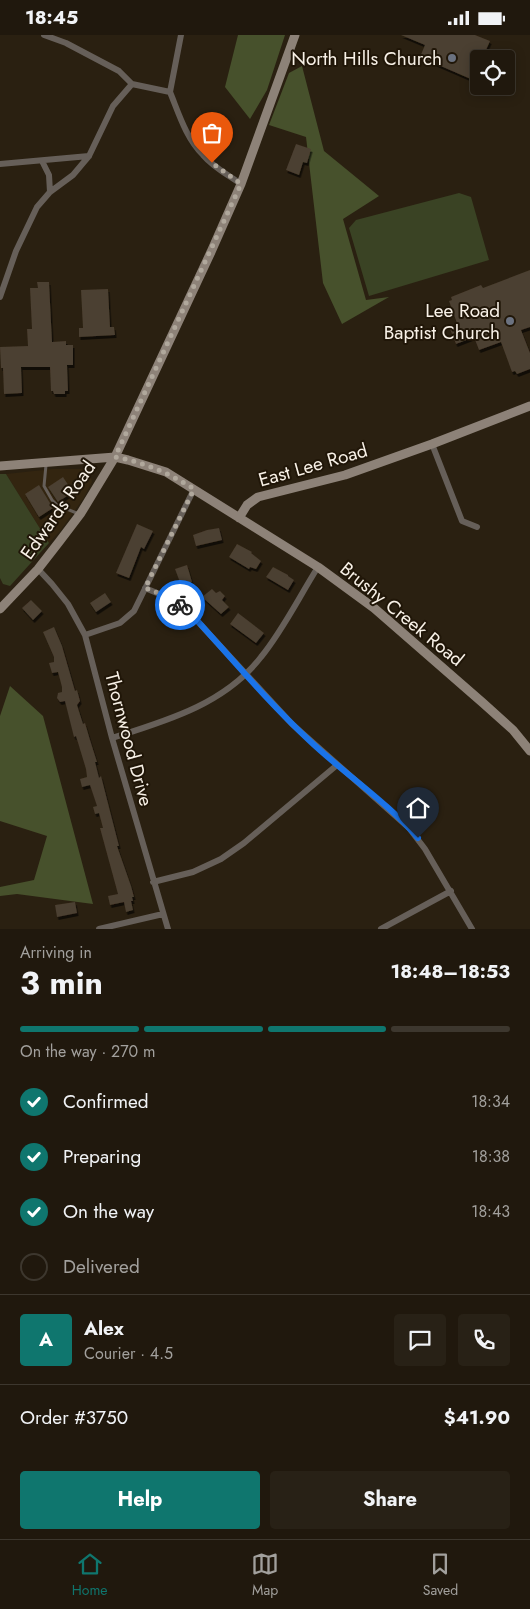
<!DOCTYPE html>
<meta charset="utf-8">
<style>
:root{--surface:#20180d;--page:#282116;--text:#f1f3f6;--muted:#a2a09d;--line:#3d372e;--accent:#0f766e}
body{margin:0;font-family:Jost,sans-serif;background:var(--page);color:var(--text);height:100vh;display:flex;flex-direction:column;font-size:19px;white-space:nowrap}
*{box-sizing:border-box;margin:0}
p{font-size:16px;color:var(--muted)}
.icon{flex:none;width:28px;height:28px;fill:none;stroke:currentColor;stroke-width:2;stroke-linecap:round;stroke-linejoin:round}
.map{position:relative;height:894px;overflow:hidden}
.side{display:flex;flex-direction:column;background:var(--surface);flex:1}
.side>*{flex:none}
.controls{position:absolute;left:470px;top:15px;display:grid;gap:10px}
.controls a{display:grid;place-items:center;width:45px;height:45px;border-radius:5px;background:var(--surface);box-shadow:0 2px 12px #0003,0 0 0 1px var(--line);font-size:25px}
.pin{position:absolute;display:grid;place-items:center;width:42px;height:42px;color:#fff;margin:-51px -21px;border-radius:50% 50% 50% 0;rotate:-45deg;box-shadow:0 0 5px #0007}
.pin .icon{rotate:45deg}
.courier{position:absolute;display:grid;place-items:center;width:50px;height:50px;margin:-25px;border:4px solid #1a73e8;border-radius:50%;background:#fff;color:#222;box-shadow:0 1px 6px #0007}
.headline em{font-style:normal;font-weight:700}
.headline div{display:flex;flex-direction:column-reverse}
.headline{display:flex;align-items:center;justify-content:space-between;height:85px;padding:0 20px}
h1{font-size:32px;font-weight:700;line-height:38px}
.bar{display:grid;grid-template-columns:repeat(4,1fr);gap:8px 5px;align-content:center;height:60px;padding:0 20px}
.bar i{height:6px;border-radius:4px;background:var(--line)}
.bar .active{background:var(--accent)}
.bar p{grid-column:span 4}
.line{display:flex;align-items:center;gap:12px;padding:0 20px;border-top:1px solid var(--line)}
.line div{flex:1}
.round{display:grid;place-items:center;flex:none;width:52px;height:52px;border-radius:5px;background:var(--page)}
ol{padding:0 20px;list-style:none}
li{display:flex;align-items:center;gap:15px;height:55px}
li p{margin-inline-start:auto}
li .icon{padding:5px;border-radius:50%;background:var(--accent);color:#fff;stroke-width:4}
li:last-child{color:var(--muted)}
li i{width:28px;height:28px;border:2px solid var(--line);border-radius:50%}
.button{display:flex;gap:10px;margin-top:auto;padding:10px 20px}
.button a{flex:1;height:58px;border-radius:5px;background:var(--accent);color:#fff;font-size:20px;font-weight:700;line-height:58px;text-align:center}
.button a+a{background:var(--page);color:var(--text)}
.status{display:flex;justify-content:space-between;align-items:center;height:35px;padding:0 25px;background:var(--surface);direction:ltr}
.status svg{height:14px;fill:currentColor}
.tab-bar{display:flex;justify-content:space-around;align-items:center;height:70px;border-top:1px solid var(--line);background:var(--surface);font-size:14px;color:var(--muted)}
.tab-bar a{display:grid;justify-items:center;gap:2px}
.tab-bar .active{color:var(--accent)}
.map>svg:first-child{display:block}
.built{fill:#332510}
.green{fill:#3a4324}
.forest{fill:#47512c}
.building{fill:#4b3f30;filter:url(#shadow)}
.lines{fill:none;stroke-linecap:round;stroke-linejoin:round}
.lane{stroke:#665f59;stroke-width:3}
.street{stroke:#665f59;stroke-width:6}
.secondary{stroke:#8d8278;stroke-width:9}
.done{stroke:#b0a89c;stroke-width:5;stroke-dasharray:0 9}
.route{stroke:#1a73e8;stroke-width:6}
.worship-dot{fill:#6b7280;stroke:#201608;stroke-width:2}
.labels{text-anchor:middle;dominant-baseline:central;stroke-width:4;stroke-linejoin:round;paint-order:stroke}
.poi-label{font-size:19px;fill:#f8f1e7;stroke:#201608;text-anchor:end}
.street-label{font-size:19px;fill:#f8f1e7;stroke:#201608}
</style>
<div class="status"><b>18:45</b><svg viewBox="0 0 49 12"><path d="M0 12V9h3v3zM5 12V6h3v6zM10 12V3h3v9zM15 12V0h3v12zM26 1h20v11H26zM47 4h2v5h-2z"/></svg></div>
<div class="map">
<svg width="530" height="894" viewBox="0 0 530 894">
<defs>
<filter id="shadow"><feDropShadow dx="1.5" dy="3" stdDeviation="0" flood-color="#0009"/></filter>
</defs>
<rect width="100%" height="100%" fill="#2a2011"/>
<path class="built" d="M53,434h30l7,5 2,8 -9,17 -23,32 -11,12 -43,-69z"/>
<path class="green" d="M459,158l12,4 18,63 -120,36 -20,-68 7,-8z
M0,439h6l43,69 -39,43 -7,-2 -3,-6z"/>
<path class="forest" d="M238,0h47l-18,55 -17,29 -25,-32z
M302,31l22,85 55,45 -36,23 23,81 23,-3 -47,27 -19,-41 -17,-146 -37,-12 20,-52z
M10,651l33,30 50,188 -76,-10 -17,2v-9l34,-7 13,-44 -47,-15v-105z"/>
<path class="building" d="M401,0h74l15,6 -8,18h-3v7l-6,14 -53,-23 5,-12z
M296,109l15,5 -4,14 -4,-1 -4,13 -13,-5z
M530,235v57l-9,3 9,23v16l-13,5 -2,-3 -3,1 -11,-30 -22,8 -5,-13 -18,7 -6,-15 8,-3 -9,-25 3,-1 -1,-3 30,-12 2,3z
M37,247h12l3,60 14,-1v4h7v20h-6l1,26h-3v3h-11l-1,-3h-2l-1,-24h-29l1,26 -18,1 -1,-26h-2l-1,-21 28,-1 -1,-17h5l-2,-41h8z
M108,254l2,38h4l1,8 -36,2v-9h4l-2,-38z
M63,442l10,15 -15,10 -10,-15z
M39,450l14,23 -14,9 -14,-23z
M137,489l16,7 -9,18 -3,-2 -12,31 -13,-5z
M219,493l3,12 -26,6 -3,-11 14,-5z
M237,509l15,8 -1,1 10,8 -5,8 -6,-2 -1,2 -20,-12z
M187,530l5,17 -11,3 -6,-16z
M273,532l15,8v1l6,4 -6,10 -22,-13z
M212,554l4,4 4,-2 5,5 -3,4 7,7 -8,7 -19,-17z
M105,558l6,9 -15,10 -6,-9z
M31,565l11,11 -9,9 -11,-12z
M238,578l26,20 -8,10 -26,-19z
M54,592l8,19 13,45 2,-1 3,11 -3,4 6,19 2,-1 5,17 7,22h-2l4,16 2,-2 11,43 7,27h-2l14,40 3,11h-2l1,4h-2l2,9 -7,2 -2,-10 -14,3 -2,-9 10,-2 -18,-66h3l-4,-15 -4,1 -2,-7 4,-1 -7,-21 -8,2 -2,-8 7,-2 -1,-8 -10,-33 -2,1 -9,-36 -5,1 -3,-4 1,-5 4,-1v-5l-4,-15 -6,1 -3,-10 5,-1v-5l-11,-25z
M75,867l2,11 -20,4 -2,-12z"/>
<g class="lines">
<path class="lane" d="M46,430l-2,21 8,14 5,5 22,9"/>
<path class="street" d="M44,0l22,8 53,28 13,13 38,8c9,22 16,46 33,63 10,12 25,20 38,29
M170,57l11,-57
M42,126l7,14 1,17
M0,129l89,-8
M0,262l16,-46 21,-44 13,-15 23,-17 16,-19 24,-50 19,-22
M432,409l30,77 15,6
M38,534l14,15 16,20 17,31 27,103 56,191
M145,553l24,10 19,13 104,113 117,104 16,21 47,80
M85,600l35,-12 14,-12 60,-122
M112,703c54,-17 113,-34 149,-81 22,-27 38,-60 57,-90
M153,847l40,-10 28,-13 23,-16 93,-78
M99,894l64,-15
M381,894l70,-38"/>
<path class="secondary" d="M0,431l115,-9 13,3 38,12 152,95 56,41 109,95 30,27 17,21
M239,483l8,-13 11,-8 87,-22 87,-31 98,-38
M0,574l38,-40 21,-27 22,-29 34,-56 96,-205 30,-68 54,-149"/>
</g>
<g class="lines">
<path class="done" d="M180,570l-17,-10 -18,-7 49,-99c-25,-16 -51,-27 -79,-32l126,-273 -29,-21"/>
<path class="route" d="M180,570l14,12c38,42 75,86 117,125 34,32 77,61 107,96"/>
</g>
<g class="worship-dot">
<circle cx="452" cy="23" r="5"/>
<circle cx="510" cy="286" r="5"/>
</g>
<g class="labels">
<g class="poi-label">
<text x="442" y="23">North Hills Church</text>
<text x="500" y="275">Lee Road<tspan x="500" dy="22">Baptist Church</tspan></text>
</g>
<g class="street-label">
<text transform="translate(313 430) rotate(-16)">East Lee Road</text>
<text transform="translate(58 475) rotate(-55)">Edwards Road</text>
<text transform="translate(402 579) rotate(39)">Brushy Creek Road</text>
<text transform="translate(129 704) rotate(75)">Thornwood Drive</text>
</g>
</g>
</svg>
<div class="controls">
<a><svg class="icon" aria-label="locate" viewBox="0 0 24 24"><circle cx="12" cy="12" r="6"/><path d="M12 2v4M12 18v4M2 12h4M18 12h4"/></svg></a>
</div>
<div class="pin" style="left:212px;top:128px;background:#ea580c"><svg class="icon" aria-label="bag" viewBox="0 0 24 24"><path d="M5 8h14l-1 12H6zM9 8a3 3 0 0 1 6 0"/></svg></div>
<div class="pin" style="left:418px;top:803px;background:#1f2937"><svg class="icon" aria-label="home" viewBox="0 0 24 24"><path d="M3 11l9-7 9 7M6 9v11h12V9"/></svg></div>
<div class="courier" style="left:180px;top:570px"><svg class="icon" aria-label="bike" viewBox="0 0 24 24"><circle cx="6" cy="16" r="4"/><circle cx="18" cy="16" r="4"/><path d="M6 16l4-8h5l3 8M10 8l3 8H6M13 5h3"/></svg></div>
</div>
<section class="side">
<div class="headline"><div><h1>3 min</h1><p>Arriving in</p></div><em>18:48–18:53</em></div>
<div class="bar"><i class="active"></i><i class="active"></i><i class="active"></i><i></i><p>On the way · 270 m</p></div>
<ol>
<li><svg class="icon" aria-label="check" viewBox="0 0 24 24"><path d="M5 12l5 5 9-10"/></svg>Confirmed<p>18:34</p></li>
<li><svg class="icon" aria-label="check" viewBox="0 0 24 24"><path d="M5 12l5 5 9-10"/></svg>Preparing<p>18:38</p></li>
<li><svg class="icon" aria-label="check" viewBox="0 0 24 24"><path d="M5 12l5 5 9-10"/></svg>On the way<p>18:43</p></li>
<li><i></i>Delivered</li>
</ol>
<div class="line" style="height:90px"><b class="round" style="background:var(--accent);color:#fff">A</b><div><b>Alex</b><p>Courier · 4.5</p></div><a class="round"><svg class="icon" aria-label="chat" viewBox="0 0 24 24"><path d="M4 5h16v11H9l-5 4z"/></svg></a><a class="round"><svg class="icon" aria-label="phone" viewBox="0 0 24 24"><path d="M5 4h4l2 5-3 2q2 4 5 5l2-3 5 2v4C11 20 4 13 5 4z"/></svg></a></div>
<div class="line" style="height:65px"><div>Order #3750</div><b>$41.90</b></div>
<div class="button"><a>Help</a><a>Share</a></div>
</section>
<nav class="tab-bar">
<a class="active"><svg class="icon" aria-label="home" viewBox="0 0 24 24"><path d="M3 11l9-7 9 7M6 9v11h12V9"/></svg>Home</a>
<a><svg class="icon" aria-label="map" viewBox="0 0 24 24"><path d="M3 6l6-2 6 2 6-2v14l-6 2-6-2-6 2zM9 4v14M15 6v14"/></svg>Map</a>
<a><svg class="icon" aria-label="saved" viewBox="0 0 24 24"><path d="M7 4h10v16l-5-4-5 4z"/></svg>Saved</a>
</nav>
